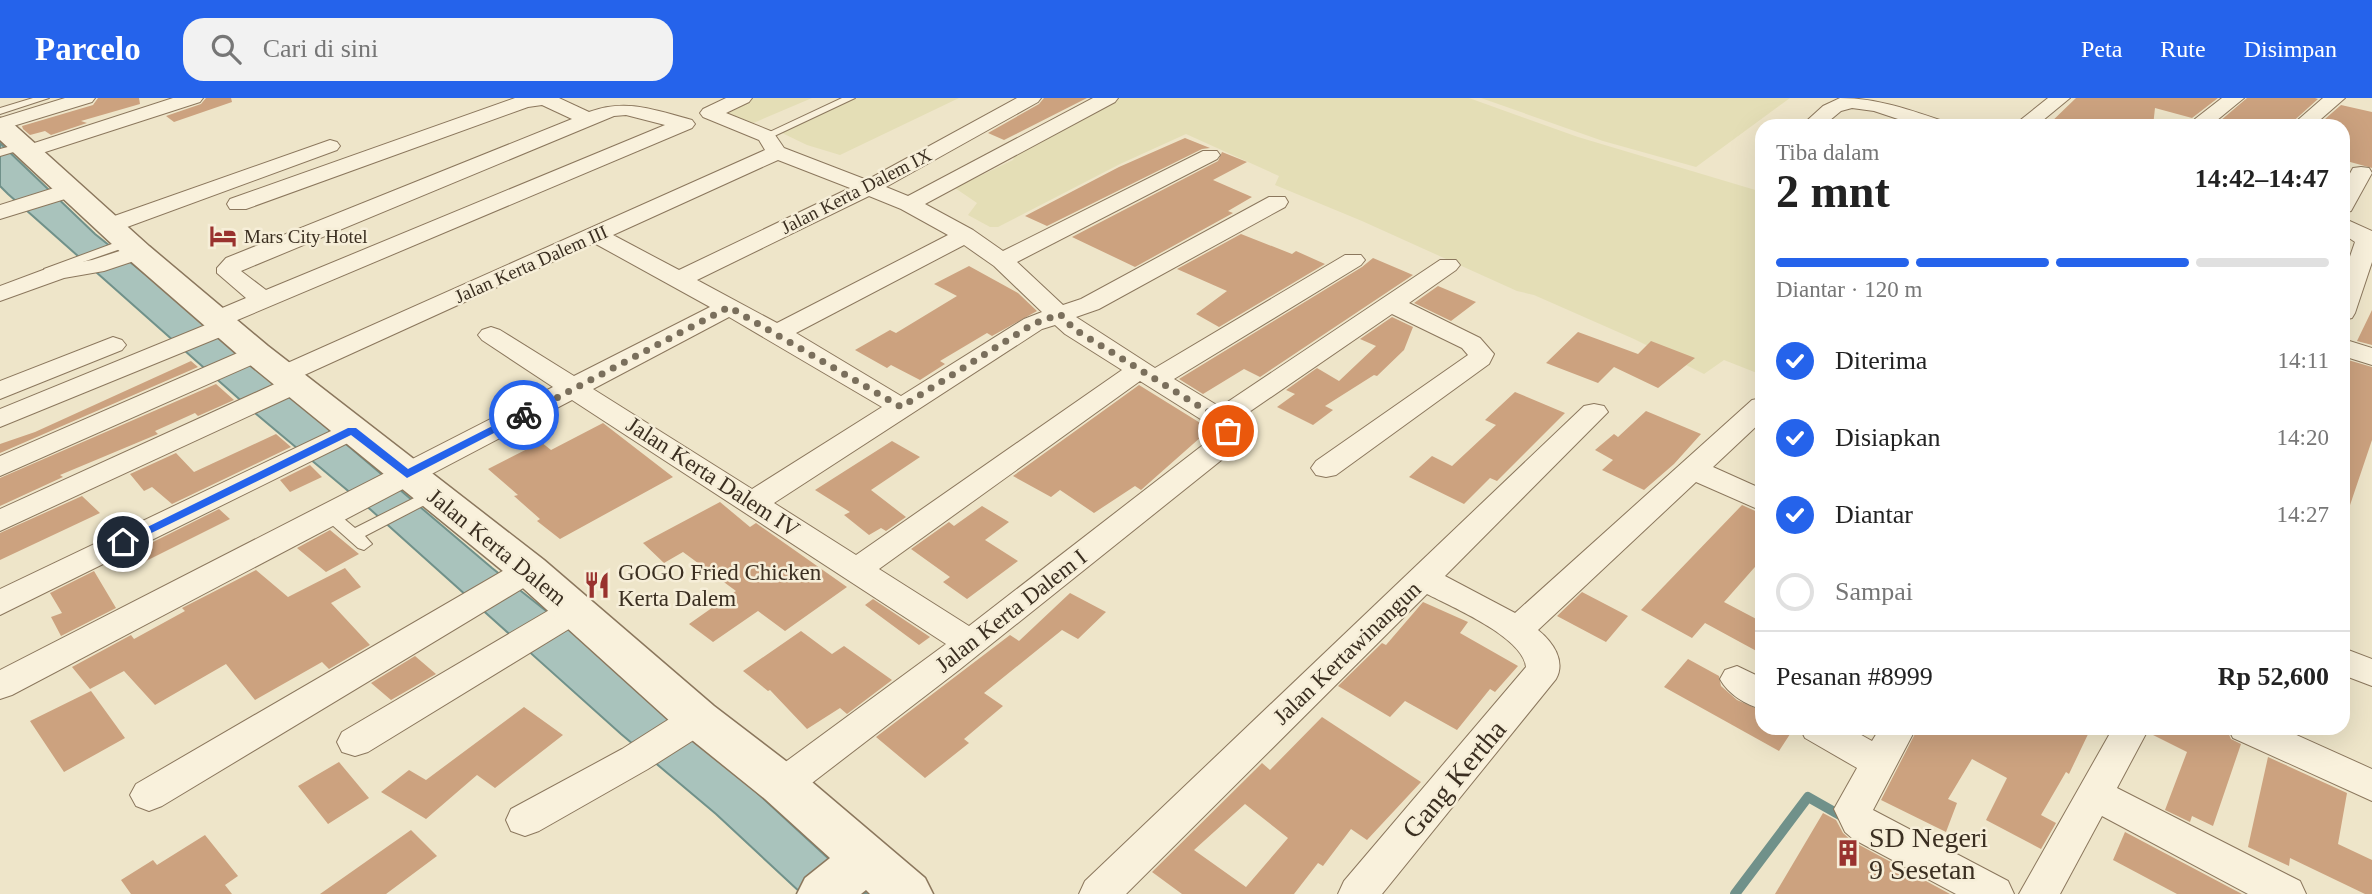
<!DOCTYPE html>
<html lang="id">
<meta charset="utf-8">
<style>
:root{--surface:#fff;--page:#f2f2f2;--text:#222;--muted:#767676;--line:#e0e0e0;--accent:#2563eb}
body{margin:0;font-family:Georgia,serif;background:var(--page);color:var(--text);height:100vh;display:flex;flex-direction:column;font-size:26px;white-space:nowrap}
*{box-sizing:border-box;margin:0}
p{font-size:23px;color:var(--muted)}
.icon{flex:none;width:38px;height:38px;fill:none;stroke:currentColor;stroke-width:2;stroke-linecap:round;stroke-linejoin:round}
.map{position:relative;flex:1;overflow:hidden}
.details{position:absolute;left:1755px;top:21px;width:595px;height:616px;display:flex;flex-direction:column;background:var(--surface);border-radius:21px;box-shadow:0 7px 28px #0002}
.details>*{flex:none}
.pin{position:absolute;display:grid;place-items:center;width:60px;height:60px;color:#fff;margin:-30px;border:4px solid #fff;border-radius:50%;box-shadow:0 2px 7px #0007}
.courier{position:absolute;display:grid;place-items:center;width:70px;height:70px;margin:-35px;border:5px solid #2563eb;border-radius:50%;background:#fff;color:#222;box-shadow:0 2px 9px #0007}
.headline em{font-style:normal;font-weight:600}
.headline div{display:flex;flex-direction:column-reverse}
.headline{display:flex;align-items:center;justify-content:space-between;height:119px;padding:0 21px}
h1{font-size:46px;font-weight:600;line-height:52px}
.bar{display:grid;grid-template-columns:repeat(4,1fr);gap:10px 7px;align-content:center;height:84px;padding:0 21px}
.bar i{height:9px;border-radius:5px;background:var(--line)}
.bar .current{background:var(--accent)}
.bar p{grid-column:span 4}
.line{display:flex;align-items:center;gap:18px;padding:0 21px;border-top:2px solid var(--line)}
.line div{flex:1}
ol{padding:0 21px;list-style:none}
li{display:flex;align-items:center;gap:21px;height:77px}
li p{margin-inline-start:auto}
li .icon{padding:7px;border-radius:50%;background:var(--accent);color:#fff;stroke-width:4}
li:last-child{color:var(--muted)}
li i{width:38px;height:38px;border:4px solid var(--line);border-radius:50%}
header{display:flex;align-items:center;gap:42px;box-sizing:border-box;height:98px;padding:0 35px;background:var(--accent);color:#fff}
header strong{font-size:33px}
nav{display:flex;gap:38px;margin-inline-start:auto;font-size:24px}
.search{width:490px;height:63px;background:var(--page);display:flex;align-items:center;gap:18px;box-sizing:border-box;padding:0 24px;border-radius:21px;color:var(--muted);font-size:26px}
.map>svg:first-child{display:block}
.farmland{fill:#e4deb6}
.water{fill:#a9c3bc;stroke:#70918a;stroke-width:2}
.lines{fill:none;stroke-linecap:round;stroke-linejoin:round}
.stream{stroke:#70918a;stroke-width:10}
.building{fill:#cca27f;fill-rule:evenodd}
.service-casing{stroke:#8b775d;stroke-width:2}
.minor-casing{stroke:#8b775d;stroke-width:2}
.tertiary-casing{stroke:#8b775d;stroke-width:3}
.service{fill:#f9f1dc;fill-rule:evenodd}
.minor{fill:#f9f1dc;fill-rule:evenodd}
.tertiary{fill:#f9f1dc;fill-rule:evenodd}
.route{fill:#2563eb}
.done{stroke:#7a6f5c;stroke-width:7;stroke-dasharray:0 12.6}
.labels{text-anchor:middle;dominant-baseline:central;stroke-width:5;stroke-linejoin:round;paint-order:stroke}
.far-street-label{font-size:19px;fill:#3b2f21;stroke:#f6eed8}
.far-poi-label{font-size:19px;fill:#3b2f21;stroke:#f6eed8;text-anchor:start}
.street-label{font-size:23px;fill:#3b2f21;stroke:#f6eed8}
.poi-label{font-size:23px;fill:#3b2f21;stroke:#f6eed8;text-anchor:start}
.near-street-label{font-size:28px;fill:#3b2f21;stroke:#f6eed8}
.near-poi-label{font-size:28px;fill:#3b2f21;stroke:#f6eed8;text-anchor:start}
</style>
<header>
<strong>Parcelo</strong>
<div class="search"><svg class="icon" aria-label="search" viewBox="0 0 24 24"><circle cx="10" cy="10" r="6"/><path d="M15 15l6 6"/></svg>Cari di sini</div>
<nav><a>Peta</a><a>Rute</a><a>Disimpan</a></nav>
</header>
<div class="map">
<svg width="2372" height="796" viewBox="0 0 2372 796">
<rect width="100%" height="100%" fill="#eee5c9"/>
<path class="farmland" d="M752,0h60l-61,26 -26,-9 6,-8z
M856,0h103l-119,57 -33,-10 -25,-12z
M1116,0h353l109,39 184,55v183l-38,-15 -20,14 -70,-35 -100,-44 -17,-4 -155,-70 -87,-36 4,-9 -93,-42 -66,30 -122,63h-8l-22,-12 9,-12 -22,-15 58,-28 1,-3 -5,-3z
M1481,0h309l-94,69 -93,-26z"/>
<path class="water" d="M0,45l95,91 65,52 332,282 149,118 226,208h-65l-86,-80 -95,-80 -250,-224 -116,-97 -247,-219 -8,-8z"/>
<g class="lines">
<path class="stream" d="M1735,796l73,-97 37,21"/>
</g>
<path class="building" d="M98,0h41l1,6 -59,17 6,2 -36,12 -6,-4 -15,4 -7,-6 -1,-3 71,-21z
M206,0h25l1,4 -58,20 -8,-6 35,-12z
M1044,0h43l-83,42 -16,-7 51,-29z
M2076,0h142l-26,20 -37,-10 -2,18h-106z
M2247,0h68l3,1 -30,27h-65l-3,-5z
M2341,7l31,7v56l-29,-8v-34h-26z
M1185,40l25,10 -8,1 -155,77 -22,-10 94,-49z
M1222,54l25,10 -34,18 39,17 -24,14 5,2 -98,54 -63,-30 146,-76z
M1241,136l51,20 4,-3 29,13 -106,63 -23,-13 31,-23 -50,-22z
M1373,160l40,17 -153,102 -16,-8 -41,25 -24,-15 183,-112z
M969,168l49,27 19,18 -45,25 -5,-3 -47,28 5,3 -25,16 -29,-15 -4,3 -32,-18 35,-20 6,3 61,-37 -23,-12z
M1438,188l38,16 -25,19 -37,-18z
M2372,212v35l-15,-4z
M1392,219l21,10 -9,23 -27,26 -3,-1 -49,31 8,4 -20,15 -36,-18 18,-13 -9,-4 31,-22 22,13 37,-35 -16,-7z
M1578,234l60,22 13,-13 44,17 -37,30 -44,-21 -16,16 -52,-20z
M2348,262l24,7v73l-25,74h-4v-144z
M191,263l7,6 -198,86v-9l35,-12z
M216,286l18,16 -36,16 -3,-3 -40,18 3,3 -98,41 3,2 -63,29v-28z
M1139,287l71,44 -69,61 -6,-4 -41,27 -34,-23 -9,7 -38,-21z
M1515,294l50,21 -68,68 -7,-3 -26,26 -55,-27 23,-21 20,10 44,-41 -11,-5z
M1646,313l55,23 -27,30 -30,26 -42,-20 11,-10 -18,-10 19,-16 4,3z
M603,325l70,54 -113,62 -23,-18 3,-2 -26,-23 4,-1 -30,-26 53,-27 10,8z
M276,336l15,13 -119,57 -20,-17 -8,4 -14,-17 46,-21 18,19z
M892,343l28,16 -49,33 35,27 -20,14 -5,-3 -12,7 -25,-20 6,-3 -35,-22z
M310,367l12,12 -32,15 -10,-12z
M82,398l18,17 -100,47v-27z
M720,404l30,25 6,-4 91,64 -62,44 -27,-20 -45,31 -24,-18 47,-33 -53,-39 -19,11 -21,-20z
M1742,407l20,9v45l-38,43 38,20v32l-57,-31 -13,15 -51,-28z
M982,408l27,16 -24,18 33,21 -51,38 -24,-17 7,-5 -39,-28 38,-27 5,4z
M219,411l11,10 -94,47 -9,-11z
M330,432l29,24 -33,18 -29,-24z
M345,470l16,19 -30,16 39,42 -41,24 -7,-7 -67,38 -29,-36 -71,41 -31,-34 -34,18 -18,-22 59,-32 3,4 51,-28 -3,-3 74,-38 32,27z
M94,473l22,37 -55,28 -10,-19 11,-4 -12,-20z
M1582,494l46,24 -22,26 -49,-26z
M1070,495l36,19 -28,27 -16,-9 -78,63 19,13 -39,33 5,4 -44,35 -49,-41 134,-102 9,6z
M873,501l57,38 -11,8 -54,-40z
M1423,504l45,20 -8,11 58,33 -23,26 -5,-3 -33,41 -52,-29 -15,16 -52,-31 44,-43 4,2z
M801,533l31,23 12,-8 48,34 -45,34 -7,-6 -33,21 -37,-39 -2,1 -25,-20z
M415,558l21,18 -45,26 -20,-17z
M1688,561l31,17 2,10 16,14 25,11v17h32l-15,23 -115,-64z
M91,593l34,47 -61,34 -34,-51z
M524,609l39,28 -68,53 -18,-13 -51,44 -45,-27 28,-22 17,10z
M1322,619l99,65 -54,58 -16,-11 -28,37 -5,-3 -24,31h-112l-30,-22 103,-102 7,-7 8,7zM1245,706l43,34 -42,49 -52,-37z
M1918,630h173l-22,46 -3,-2 -25,43 15,8 -15,26 -55,-29 21,-42 -35,-19 -24,40 9,4 -11,29 -65,-32z
M2152,630h74l5,11 10,5 -28,82 -21,-10 -2,6 -25,-12 22,-58 -38,-19z
M2268,659l79,36 -9,51 34,16v34h-7l-75,-36 -1,8 -41,-19z
M339,664l30,36 -41,26 -30,-38z
M1823,715l13,7 7,13 9,8 98,53h-175z
M411,732l26,26 -51,38h-66z
M2125,734l117,62h-65l-64,-34z
M205,737l33,41 -13,9 7,9h-101l-10,-14 32,-20 4,5z"/>
<g class="lines">
<defs>
<path id="service" d="M33,0h16l-49,16v-6z
M842,0h13l-85,40 -9,-2z
M23,45l5,3 -1,2 -27,8v-7z
M128,140l6,4 -2,3 -78,27h-8l-2,-3z
M432,391l8,5 -2,4 -73,38 7,8 -8,6 -6,-2 -36,-32 2,-4h12l19,16z"/>
<path id="minor" d="M65,0h30l-3,4 -92,28v-12z
M173,0h30l-3,4 -164,53h-14l-3,-4 3,-4z
M515,0h44l30,14c37,-14 66,-2 103,8l3,4 -3,4 -457,193 4,5 -4,5 -235,96v-18l208,-85 -4,-5 4,-5 38,-16 -29,-25v-5l9,-10 346,-139 -30,-14 -14,2 -282,102h-16l-3,-5 3,-5zM626,17l39,10 -399,165 -25,-19 373,-155z
M726,0h26l-3,4 -23,11 47,19 11,16 83,32 150,-82h24l-3,4 -152,85 22,9 185,-98h25l-3,4 -190,102 48,26 30,21 200,-100h14l3,4 -3,4 -200,103 46,43 18,-6 188,-102h16l3,5 -3,5 -186,102 -23,8 79,51 190,-113h16l4,5 -4,5 -187,114 46,28 220,-147h16l4,5 -4,5 -47,33 71,35 14,16 -5,10 -153,111 -10,2 -10,-2 -5,-7 5,-7 152,-106 -6,-7 -70,-34 -156,107 6,9 -2,9 -11,15 -270,216 -164,126 -13,4 -13,-4 -6,-11 6,-11 177,-130 -374,-244 -560,295 -12,4v-29l553,-283 -71,-47 -4,-5 4,-5 9,-3 9,3 74,46 136,-69 -116,-64 -294,134 5,1 4,6 -4,6 -305,141v-22l279,-127 -9,-7 4,-6 491,-219 -6,-10 -56,-23 -3,-4 3,-4zM778,62l72,28 -171,82 -66,-35zM869,98l32,13 47,26 -171,88 -80,-43zM964,147l30,21 48,46 -18,7 -123,77 -105,-63zM729,219l153,90 -130,82 -159,-100zM1055,227l10,9 57,36 -266,185 -82,-52 268,-174zM1140,283l70,44 4,5 -2,8 -243,188 -90,-57z
M1840,0c38,0 70,12 106,24l3,4h-30l-45,-15 -22,-3 -11,3 -18,15h-22l22,-20z
M2048,0h22l-34,28h-23z
M2222,0h22l-28,23 4,5h-26l-2,-3 3,-4z
M2323,0h22l-32,28h-22z
M330,42l7,2 3,4 -3,4 -218,80h-16l-3,-5 3,-5z
M2361,69l8,1 3,5 -21,38 -8,2v-27l10,-18z
M70,85l8,2 3,5 -3,5 -78,24v-14z
M2343,120l29,13v31l-17,51 -3,5 -9,2v-43l12,-35 -12,-8z
M138,147l8,2 4,5 -4,5 -42,14 -40,7 -64,23v-15l51,-19 41,-7z
M113,239l9,3 4,5 -4,5 -122,49v-18z
M2343,241l29,9v17l-29,-9z
M256,247l9,2 4,6 -4,6 -265,117v-20z
M1762,300v23l-49,46 49,22v22l-66,-29 -158,148c15,12 28,31 18,49l-174,215h-44l6,-13 182,-214c-3,-30 -74,-60 -99,-73l-301,300h-47l6,-13 499,-475 10,-2 10,2 4,6 -163,164 70,37 237,-213z
M352,323l10,3 4,6 -4,6 -362,179v-26z
M529,461l11,3 5,8 -5,8 -378,228 -13,5 -13,-5 -6,-11 6,-11 382,-222z
M575,500l12,4 4,8 -4,8 -219,134 -13,4 -13,-4 -5,-10 5,-10 221,-130z
M2343,550l29,11v27l-29,-11z
M1737,568l25,12v31c-16,-4 -34,-15 -42,-30l5,-9z
M698,607l13,4 5,10 -5,10 -63,40 -109,62 -14,5 -14,-5 -5,-11 5,-11 111,-60 63,-40z
M1800,630h49l23,13 8,-13h36l-43,82 135,71 6,13h-58l-103,-55 -8,-7 -11,-23 23,-41 -52,-30z
M2113,630h36l-32,60 183,93 6,13h-58l-146,-78 -42,78h-41z
M2228,630h53l91,41v32l-139,-63z"/>
<path id="tertiary" d="M0,20l9,2 140,126 119,100 276,214 170,146 85,65 126,107 8,16h-63l-4,-4 -5,4h-64l8,-16 25,-20 -65,-59 -83,-67 -168,-152 -270,-220 -117,-102 -127,-118z"/>
</defs>
<use href="#service" class="service-casing"/>
<use href="#minor" class="minor-casing"/>
<use href="#tertiary" class="tertiary-casing"/>
<use href="#service" class="service"/>
<use href="#minor" class="minor"/>
<use href="#tertiary" class="tertiary"/>
</g>
<path class="route" d="M520,314l9,3 -122,63 -56,-43 -224,110h-8l-2,-3 231,-114h8l52,41z"/>
<g class="lines">
<path class="done" d="M524,317l205,-108 172,100 132,-83 27,-10 14,15 146,90 8,12"/>
</g>
<defs>
<symbol id="hotel-bare" viewBox="-9 -9 18 18"><path d="M-6-4.5h1.5V1H6V5H4.5V3h-9V5H-6ZM-4 0a1.8 1.8 0 1 1 3.6 0ZM.5 0V-2.5h3Q6-2.5 6 0Z" fill="#99322e" stroke="#f6eed8" stroke-width="2.5" paint-order="stroke"/></symbol>
<symbol id="restaurant-bare" viewBox="-9 -9 18 18"><path d="M-5-6h1v4h1v-4h1v4h1v-4h1v5L-1.5 .5V6h-2V.5L-5-1ZM5-6V6H3V1.5H1.5Q1.5-4 5-6Z" fill="#99322e" stroke="#f6eed8" stroke-width="2.5" paint-order="stroke"/></symbol>
<symbol id="building-bare" viewBox="-9 -9 18 18"><path d="M-4-6H4V6H1V3H-1V6H-4ZM-2.5-4.3h1.7v1.8h-1.7ZM.8-4.3h1.7v1.8H.8ZM-2.5-1h1.7V.8h-1.7ZM.8-1h1.7V.8H.8Z" fill="#99322e" stroke="#f6eed8" stroke-width="2.5" paint-order="stroke"/></symbol>
</defs>
<g fill-rule="evenodd">
<use href="#hotel-bare" x="204" y="119" width="38" height="38"/>
<use href="#restaurant-bare" x="578" y="468" width="38" height="38"/>
<use href="#building-bare" x="1829" y="736" width="38" height="38"/>
</g>
<g class="labels">
<g class="far-street-label">
<text transform="translate(856 93) rotate(-27)">Jalan Kerta Dalem IX</text>
<text transform="translate(531 166) rotate(-24)">Jalan Kerta Dalem III</text>
</g>
<g class="far-poi-label">
<text x="244" y="138">Mars City Hotel</text>
</g>
<g class="street-label">
<text transform="translate(713 379) rotate(33)">Jalan Kerta Dalem IV</text>
<text transform="translate(497 449) rotate(39)">Jalan Kerta Dalem</text>
<text transform="translate(1011 513) rotate(-38)">Jalan Kerta Dalem I</text>
<text transform="translate(1347 555) rotate(-44)">Jalan Kertawinangun</text>
</g>
<g class="poi-label">
<text x="618" y="474">GOGO Fried Chicken<tspan x="618" dy="26">Kerta Dalem</tspan></text>
</g>
<g class="near-street-label">
<text transform="translate(1454 681) rotate(-50)">Gang Kertha</text>
</g>
<g class="near-poi-label">
<text x="1869" y="739">SD Negeri<tspan x="1869" dy="32">9 Sesetan</tspan></text>
</g>
</g>
</svg>
<div class="pin" style="left:1228px;top:333px;background:#ea580c"><svg class="icon" aria-label="bag" viewBox="0 0 24 24"><path d="M5 8h14l-1 12H6zM9 8a3 3 0 0 1 6 0"/></svg></div>
<div class="pin" style="left:123px;top:444px;background:#1f2937"><svg class="icon" aria-label="home" viewBox="0 0 24 24"><path d="M3 11l9-7 9 7M6 9v11h12V9"/></svg></div>
<div class="courier" style="left:524px;top:317px"><svg class="icon" aria-label="bike" viewBox="0 0 24 24"><circle cx="6" cy="16" r="4"/><circle cx="18" cy="16" r="4"/><path d="M6 16l4-8h5l3 8M10 8l3 8H6M13 5h3"/></svg></div>
<section class="details">
<div class="headline"><div><h1>2 mnt</h1><p>Tiba dalam</p></div><em>14:42–14:47</em></div>
<div class="bar"><i class="current"></i><i class="current"></i><i class="current"></i><i></i><p>Diantar · 120 m</p></div>
<ol>
<li><svg class="icon" aria-label="check" viewBox="0 0 24 24"><path d="M5 12l5 5 9-10"/></svg>Diterima<p>14:11</p></li>
<li><svg class="icon" aria-label="check" viewBox="0 0 24 24"><path d="M5 12l5 5 9-10"/></svg>Disiapkan<p>14:20</p></li>
<li><svg class="icon" aria-label="check" viewBox="0 0 24 24"><path d="M5 12l5 5 9-10"/></svg>Diantar<p>14:27</p></li>
<li><i></i>Sampai</li>
</ol>
<div class="line" style="height:91px"><div>Pesanan #8999</div><b>Rp 52,600</b></div>
</section>
</div>
